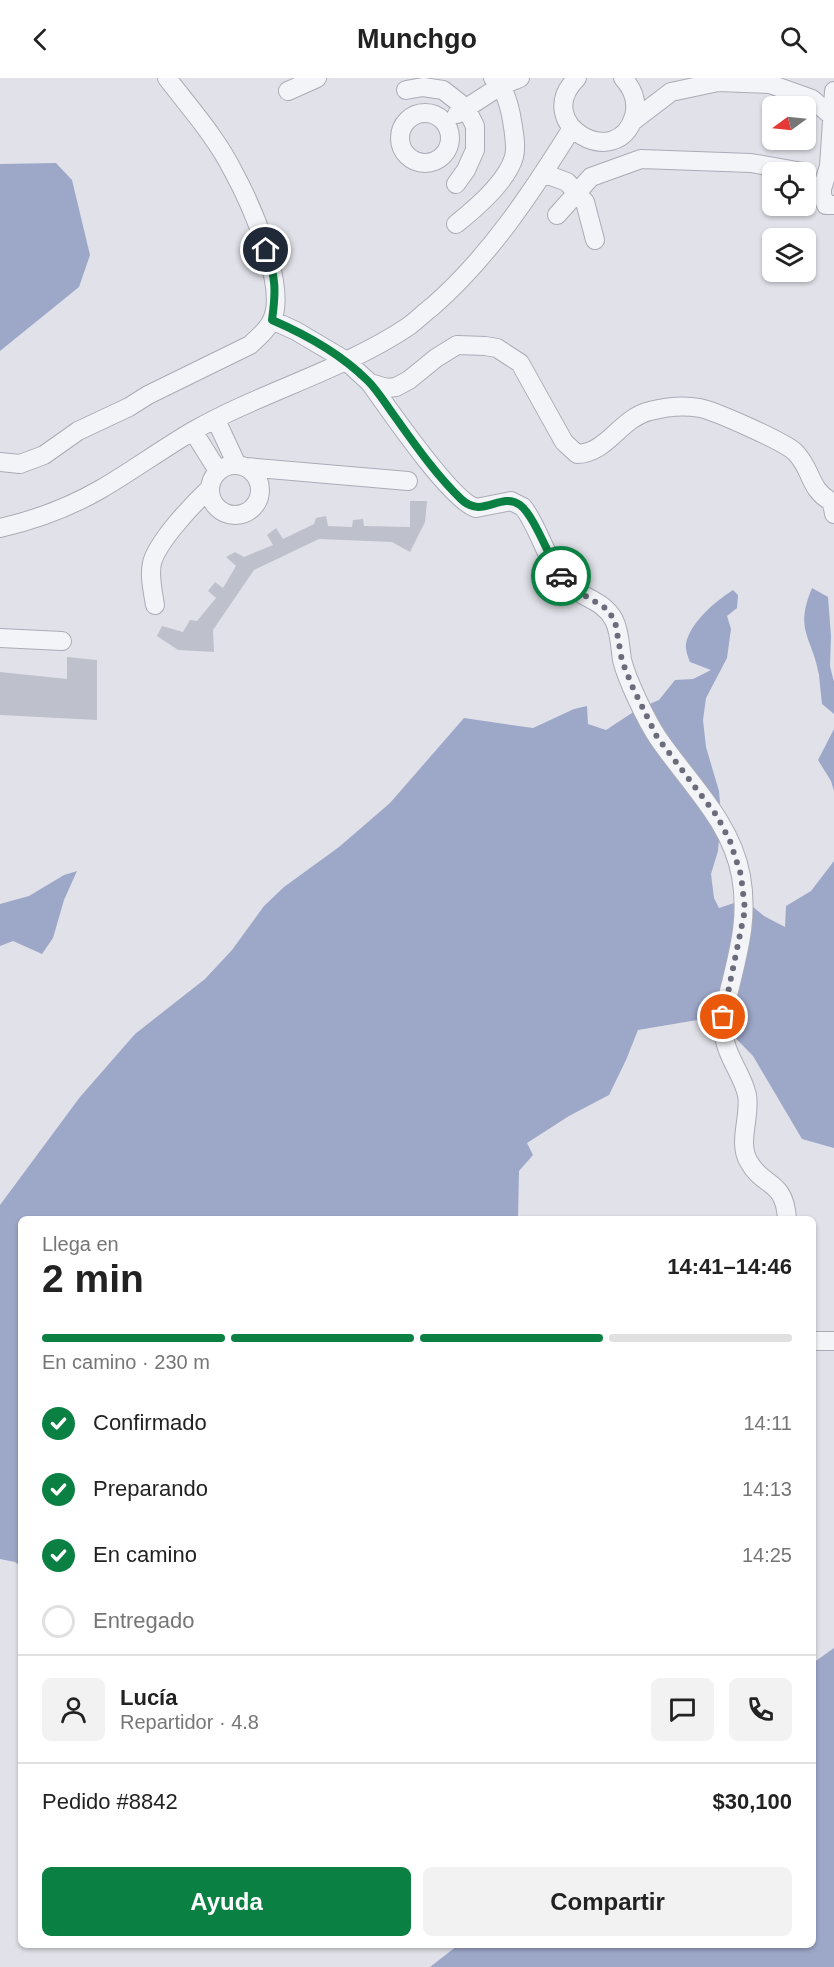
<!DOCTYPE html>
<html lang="es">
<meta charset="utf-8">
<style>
:root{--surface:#fff;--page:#f2f2f2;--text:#222;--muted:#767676;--line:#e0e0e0;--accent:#0b8043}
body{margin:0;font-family:Helvetica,sans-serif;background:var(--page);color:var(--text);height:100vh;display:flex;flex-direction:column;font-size:22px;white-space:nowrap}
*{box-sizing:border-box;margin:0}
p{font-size:20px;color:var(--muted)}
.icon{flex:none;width:33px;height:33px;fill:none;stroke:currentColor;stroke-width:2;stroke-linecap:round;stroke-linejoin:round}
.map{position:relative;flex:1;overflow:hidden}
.drawer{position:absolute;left:18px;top:1138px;width:798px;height:732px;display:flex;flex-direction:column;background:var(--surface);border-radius:9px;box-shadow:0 2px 4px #0004}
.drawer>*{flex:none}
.needle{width:39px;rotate:255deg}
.tools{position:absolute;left:762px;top:18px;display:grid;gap:12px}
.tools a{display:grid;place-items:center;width:54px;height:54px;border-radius:9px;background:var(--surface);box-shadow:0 2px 4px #0004;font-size:30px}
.pin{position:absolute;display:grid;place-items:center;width:51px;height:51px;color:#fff;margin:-26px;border:3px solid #fff;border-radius:50%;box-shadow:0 2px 6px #0007}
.courier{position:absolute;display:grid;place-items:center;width:60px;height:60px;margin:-30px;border:4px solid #0b8043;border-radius:50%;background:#fff;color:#222;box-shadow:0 2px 8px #0007}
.overview em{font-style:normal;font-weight:800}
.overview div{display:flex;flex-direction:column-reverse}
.overview{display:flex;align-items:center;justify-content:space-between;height:102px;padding:0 24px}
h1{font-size:39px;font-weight:800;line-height:45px}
.bar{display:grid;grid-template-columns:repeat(4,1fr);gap:9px 6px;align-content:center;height:72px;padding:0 24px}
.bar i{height:8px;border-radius:4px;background:var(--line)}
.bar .active{background:var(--accent)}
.bar p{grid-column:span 4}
.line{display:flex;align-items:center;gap:15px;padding:0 24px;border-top:2px solid var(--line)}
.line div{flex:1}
.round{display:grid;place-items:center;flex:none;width:63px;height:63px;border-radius:9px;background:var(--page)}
ol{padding:0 24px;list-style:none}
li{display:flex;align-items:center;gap:18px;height:66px}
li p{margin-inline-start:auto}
li .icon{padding:6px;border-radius:50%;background:var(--accent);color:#fff;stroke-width:4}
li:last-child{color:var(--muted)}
li i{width:33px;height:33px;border:3px solid var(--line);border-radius:50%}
.primary-button{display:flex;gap:12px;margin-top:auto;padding:12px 24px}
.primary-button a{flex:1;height:69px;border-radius:9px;background:var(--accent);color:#fff;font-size:24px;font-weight:800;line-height:69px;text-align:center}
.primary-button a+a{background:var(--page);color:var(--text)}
header{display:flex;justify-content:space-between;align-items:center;height:78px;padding:0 24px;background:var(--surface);font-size:27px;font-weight:800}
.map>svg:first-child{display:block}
.water{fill:#9da7c8}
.building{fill:#bec0cc}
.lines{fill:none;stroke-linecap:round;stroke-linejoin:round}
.minor-casing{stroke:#aaabb6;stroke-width:20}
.minor{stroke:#f3f4f7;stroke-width:18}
.done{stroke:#6a6c7b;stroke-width:6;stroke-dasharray:0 10.8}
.route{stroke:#0b8043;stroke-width:8}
</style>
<header><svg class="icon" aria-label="back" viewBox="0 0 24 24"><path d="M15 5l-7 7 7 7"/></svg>Munchgo<svg class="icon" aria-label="search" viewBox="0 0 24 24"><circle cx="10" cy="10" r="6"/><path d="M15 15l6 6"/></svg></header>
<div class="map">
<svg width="834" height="1889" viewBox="0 0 834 1889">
<rect width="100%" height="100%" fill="#e1e2e9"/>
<path class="water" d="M56,85l16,17 18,75 -11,32 -79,64v-187z
M812,510l16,9 3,39 -1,30 4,16v32l-12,-10c-1,-9 -2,-19 -3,-29 -7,-39 -25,-44 -7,-87z
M733,512l5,5 -1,13 -10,8 4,13 -4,29 -21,40 -3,22 3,27 13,44 2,23 -3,37 -7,23 3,24 5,10 15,-5 13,-1 17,14 21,11 1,-21 25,-15 23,-30v287l-32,-9 -49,-83 -38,-39 -77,13 -12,30 -17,35 -40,21 -42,27 6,12 -14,16 -1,48 -497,1v347l-6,-5 -15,-3v-354l80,-108 55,-63 70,-55 27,-29 32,-44 20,-19 55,-40 51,-44 74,-85 69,10 41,-19 13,-3 1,18 18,6 32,-21 21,-9 16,-20 18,-1 18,-9 -21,-8c-2,-5 -5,-13 -4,-18 4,-22 30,-43 47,-54z
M834,651v62l-3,-10 -13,-21z
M77,793l-13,29 -11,38 -11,16 -29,-13 -13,5v-42l29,-8 35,-21z
M834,1570v319h-404l27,-21h356v-283z"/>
<path class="building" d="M410,423h17l-2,21 -15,30 -18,-10 -73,-3 -65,31 -41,60 1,22 -36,-2 -21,-14 5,-10 21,6 7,-12 7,1 19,-23 -8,-7 7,-9 8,6 13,-22 -10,-9 9,-5 9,5 29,-12 -6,-10 9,-7 7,11 31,-15 2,-6 10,-2 2,10 24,1 1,-7 10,-1 1,7 46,1z
M67,579l30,3v60l-97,-5v-43l67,7z"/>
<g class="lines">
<defs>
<path id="minor" d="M577,0c-47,46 41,95 57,38 4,-15 -1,-27 -11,-38
M406,12l17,-3 20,3 23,18 9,18v24l-9,20 -10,14
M288,13l29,-13
M834,13l-5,75 -7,23v6l4,10h8
M400 60a25 25 0 1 1 50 0a25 25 0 1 1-50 0Z
M457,36l45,-29 18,-7
M633,43l38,-29 47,-10 52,2 42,15 22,19
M543,95l24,9 18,20 10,38
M557,137l34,-38 50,-18 110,4 52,9
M456,146c19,-15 51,-43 58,-67 3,-12 -1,-30 -3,-42 -3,-14 -7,-28 -18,-37
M272,242l24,11 49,29 25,23 17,5 9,-1 13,-7 27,-22 21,-13 28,1 12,2 23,15 44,79 13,12c31,-1 43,-36 73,-43 15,-4 34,-6 50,-3 15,3 85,34 95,44 18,18 13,37 37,50l2,12
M370,305c18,25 81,118 106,125l35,-7 12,6c17,22 23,54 42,75 15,16 38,17 49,38 6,12 6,27 8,40 5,20 24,60 36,78 30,44 73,83 83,138 7,39 -1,70 -10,107 -5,20 -11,37 -6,58 4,19 18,35 22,54 4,21 -10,48 2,67 14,26 36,17 38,58
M216,342l21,45
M193,353l25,40
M0,384l20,2 24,-9 34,-24 51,-24 19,-12 102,-50c8,-7 16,-14 21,-23 18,-33 -21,-120 -38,-151 -17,-34 -43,-63 -66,-93
M210 412a25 25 0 1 1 50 0a25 25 0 1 1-50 0Z
M246,389l162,14
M0,450c35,-8 70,-21 101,-39 31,-18 61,-40 92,-58 68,-39 151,-61 216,-105 8,-6 16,-14 24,-20 57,-50 99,-114 139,-178
M155,527c-2,-13 -6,-29 -3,-42 5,-21 41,-59 58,-75
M0,560l62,3
M813,1263h21"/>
</defs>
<use href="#minor" class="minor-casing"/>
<use href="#minor" class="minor"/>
</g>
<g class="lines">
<path class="done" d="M561,498l10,11 36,22 8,12 7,40 11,27 24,49 60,79 13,25 11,34 4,35 -22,107"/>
<path class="route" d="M266,172c10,27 10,42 6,70 35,15 69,34 96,61 9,9 17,22 25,33 21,29 42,60 68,85 22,21 39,-8 59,6 14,10 30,55 41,71"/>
</g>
</svg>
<div class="tools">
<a><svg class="needle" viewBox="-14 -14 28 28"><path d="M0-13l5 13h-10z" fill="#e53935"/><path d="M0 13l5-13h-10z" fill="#767676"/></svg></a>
<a><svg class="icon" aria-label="locate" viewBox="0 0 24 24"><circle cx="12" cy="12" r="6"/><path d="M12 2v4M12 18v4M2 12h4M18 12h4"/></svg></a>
<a><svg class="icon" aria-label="layers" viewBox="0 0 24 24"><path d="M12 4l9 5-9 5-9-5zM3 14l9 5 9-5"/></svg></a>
</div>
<div class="pin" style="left:723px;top:939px;background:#ea580c"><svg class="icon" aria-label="bag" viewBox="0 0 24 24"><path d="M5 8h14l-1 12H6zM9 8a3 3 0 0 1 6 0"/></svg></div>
<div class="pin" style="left:266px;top:172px;background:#1f2937"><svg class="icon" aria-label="home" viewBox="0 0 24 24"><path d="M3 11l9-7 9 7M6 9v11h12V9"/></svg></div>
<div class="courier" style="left:561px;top:498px"><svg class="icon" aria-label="car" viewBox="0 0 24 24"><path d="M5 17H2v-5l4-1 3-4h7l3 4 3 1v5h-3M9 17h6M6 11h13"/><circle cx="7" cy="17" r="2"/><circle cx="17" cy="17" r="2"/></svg></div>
<section class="drawer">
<div class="overview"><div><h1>2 min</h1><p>Llega en</p></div><em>14:41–14:46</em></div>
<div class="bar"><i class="active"></i><i class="active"></i><i class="active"></i><i></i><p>En camino · 230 m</p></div>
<ol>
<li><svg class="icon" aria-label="check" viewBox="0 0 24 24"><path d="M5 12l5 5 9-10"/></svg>Confirmado<p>14:11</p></li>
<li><svg class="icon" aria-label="check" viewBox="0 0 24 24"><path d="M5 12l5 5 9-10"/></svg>Preparando<p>14:13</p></li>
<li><svg class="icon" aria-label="check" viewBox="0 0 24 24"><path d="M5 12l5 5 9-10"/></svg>En camino<p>14:25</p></li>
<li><i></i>Entregado</li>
</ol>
<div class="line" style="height:108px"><a class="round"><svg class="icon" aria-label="person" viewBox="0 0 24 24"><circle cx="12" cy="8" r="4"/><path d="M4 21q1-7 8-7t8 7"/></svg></a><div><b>Lucía</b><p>Repartidor · 4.8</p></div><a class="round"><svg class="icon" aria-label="chat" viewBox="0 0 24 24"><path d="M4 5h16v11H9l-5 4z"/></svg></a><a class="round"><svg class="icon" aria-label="phone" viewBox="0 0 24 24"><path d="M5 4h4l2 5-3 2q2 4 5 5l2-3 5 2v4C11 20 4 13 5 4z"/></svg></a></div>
<div class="line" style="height:78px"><div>Pedido #8842</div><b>$30,100</b></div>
<div class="primary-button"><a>Ayuda</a><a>Compartir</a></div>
</section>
</div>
